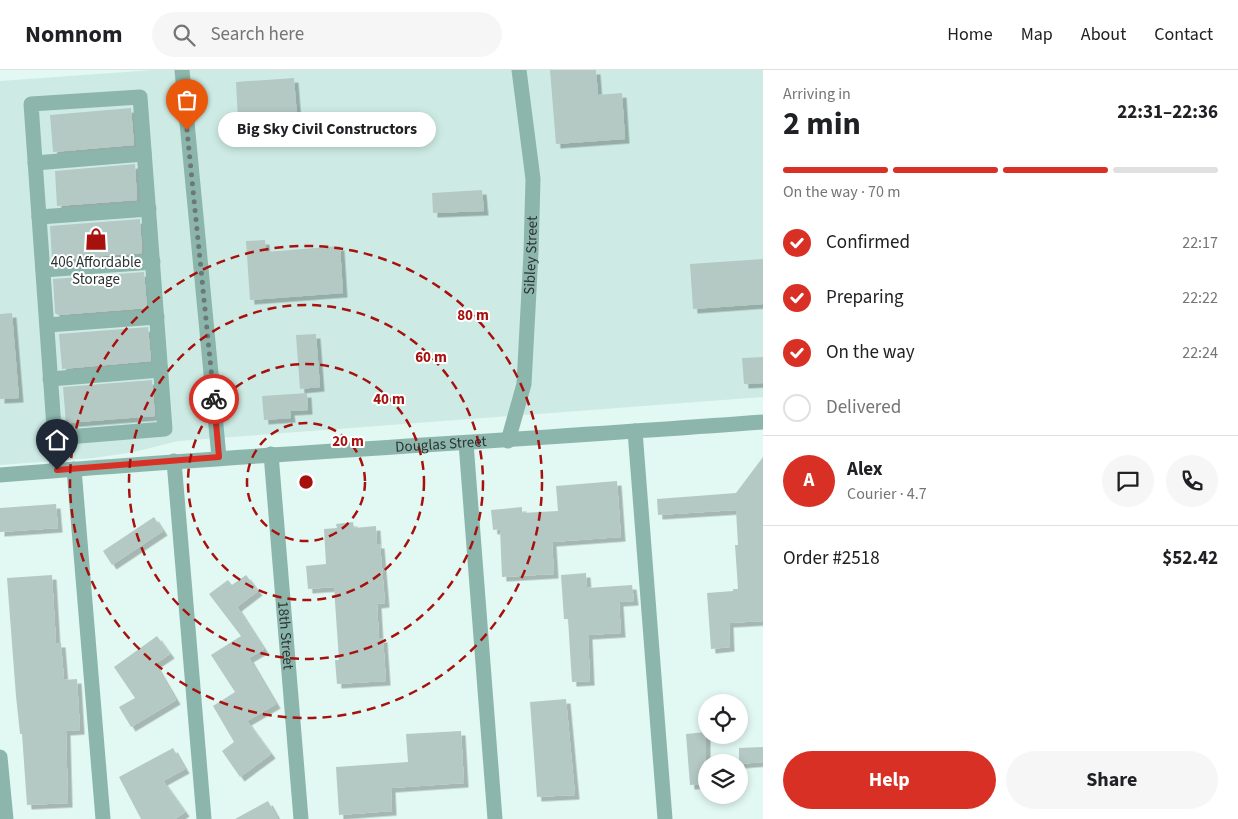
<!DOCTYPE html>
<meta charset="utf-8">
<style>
:root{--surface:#fff;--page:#f6f6f6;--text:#202124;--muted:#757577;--line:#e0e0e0;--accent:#d93025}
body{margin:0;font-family:"Source Sans 3",sans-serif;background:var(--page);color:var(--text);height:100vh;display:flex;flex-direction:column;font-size:19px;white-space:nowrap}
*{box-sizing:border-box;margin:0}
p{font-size:16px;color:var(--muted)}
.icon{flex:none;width:28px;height:28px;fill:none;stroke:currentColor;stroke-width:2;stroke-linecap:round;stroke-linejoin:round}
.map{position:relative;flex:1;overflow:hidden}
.details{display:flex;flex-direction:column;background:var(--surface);width:475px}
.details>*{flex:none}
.buttons{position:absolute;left:698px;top:624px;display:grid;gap:10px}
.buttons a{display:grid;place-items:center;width:50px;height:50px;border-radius:50%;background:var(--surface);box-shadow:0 2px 8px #0003;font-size:25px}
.pin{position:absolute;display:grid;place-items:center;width:42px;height:42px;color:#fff;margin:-51px -21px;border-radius:50% 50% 50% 0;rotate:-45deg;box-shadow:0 0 5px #0007}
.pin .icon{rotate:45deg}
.courier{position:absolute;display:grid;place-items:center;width:50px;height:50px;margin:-25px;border:4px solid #d93025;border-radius:50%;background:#fff;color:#222;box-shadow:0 1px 6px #0007}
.bubble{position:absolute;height:35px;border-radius:18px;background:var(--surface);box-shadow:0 2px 8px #0003;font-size:16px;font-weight:700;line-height:35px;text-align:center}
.overview em{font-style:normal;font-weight:700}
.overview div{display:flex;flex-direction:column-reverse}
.overview{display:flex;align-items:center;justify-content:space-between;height:85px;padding:0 20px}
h1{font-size:32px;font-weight:700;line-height:38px}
.bar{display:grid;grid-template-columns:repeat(4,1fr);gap:8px 5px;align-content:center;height:60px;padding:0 20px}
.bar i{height:6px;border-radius:4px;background:var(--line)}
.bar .active{background:var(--accent)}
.bar p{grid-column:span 4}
.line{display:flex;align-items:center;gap:12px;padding:0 20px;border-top:1px solid var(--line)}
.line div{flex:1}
.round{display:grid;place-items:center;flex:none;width:52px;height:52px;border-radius:26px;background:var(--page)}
ol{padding:0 20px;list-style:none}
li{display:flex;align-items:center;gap:15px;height:55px}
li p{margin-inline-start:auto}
li .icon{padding:5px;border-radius:50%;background:var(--accent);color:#fff;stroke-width:4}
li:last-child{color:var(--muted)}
li i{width:28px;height:28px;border:2px solid var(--line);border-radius:50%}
.cta{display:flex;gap:10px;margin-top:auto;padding:10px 20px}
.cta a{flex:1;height:58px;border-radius:30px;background:var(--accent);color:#fff;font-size:20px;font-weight:700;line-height:58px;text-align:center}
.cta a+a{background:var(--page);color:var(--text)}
header{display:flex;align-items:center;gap:30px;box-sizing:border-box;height:70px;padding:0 25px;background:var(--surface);border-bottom:1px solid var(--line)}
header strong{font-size:24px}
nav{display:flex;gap:28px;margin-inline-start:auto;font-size:18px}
.search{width:350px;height:45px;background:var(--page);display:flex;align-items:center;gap:12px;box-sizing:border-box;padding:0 18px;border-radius:28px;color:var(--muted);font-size:19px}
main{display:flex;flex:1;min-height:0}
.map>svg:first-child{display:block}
.built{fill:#cdebe4}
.building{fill:#b4c9c4;filter:url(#shadow)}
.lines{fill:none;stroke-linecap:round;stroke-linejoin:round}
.minor{stroke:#8cb6ac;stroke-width:15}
.done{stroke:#6b7875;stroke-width:5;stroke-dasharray:0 9}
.route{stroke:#d93025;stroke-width:6}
.ring{fill:none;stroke:#a6110e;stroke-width:2.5;stroke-dasharray:9 6}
.labels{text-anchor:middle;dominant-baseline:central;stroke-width:4;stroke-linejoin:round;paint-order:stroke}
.street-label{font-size:15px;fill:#2b3331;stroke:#fff}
.poi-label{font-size:15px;fill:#2b3331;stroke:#fff}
.centre{fill:#a6110e;stroke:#fff;stroke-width:2.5}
.ring-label{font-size:15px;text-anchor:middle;font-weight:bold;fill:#a6110e;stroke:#fff;stroke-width:4;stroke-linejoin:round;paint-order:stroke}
</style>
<header>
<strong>Nomnom</strong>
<div class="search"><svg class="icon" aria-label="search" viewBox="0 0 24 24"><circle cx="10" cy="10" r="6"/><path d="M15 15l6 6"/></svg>Search here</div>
<nav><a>Home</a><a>Map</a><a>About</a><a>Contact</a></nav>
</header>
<main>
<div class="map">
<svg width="763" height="749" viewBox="0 0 763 749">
<defs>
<filter id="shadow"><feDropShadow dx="4.5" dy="4.5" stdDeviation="0" flood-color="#0004"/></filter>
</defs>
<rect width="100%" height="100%" fill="#e2f8f2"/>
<path class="built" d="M153,0h610v327l-585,44 -44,11 -40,6 -94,7v-384z"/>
<path class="building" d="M550,0h46l2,25 24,-2 3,46 -69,5z
M294,8l3,38 -59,4 -2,-38z
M131,38l3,37 -81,7 -3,-37z
M135,94l2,36 -80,6 -2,-35z
M482,120l2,21 -51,2 -1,-20z
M140,149l2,34 -90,7 -2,-34z
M265,170l1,12 74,-6 3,47 -93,7 -4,-59z
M763,189v45l-70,5 -3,-45z
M144,202l3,36 -89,7 -3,-2 -2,-34z
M12,243l7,85 -19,1v-85z
M148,257l3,34 -89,8 -3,-35z
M316,264l4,53 -20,2 -4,-54z
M763,287v26l-19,1 -2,-26z
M152,310l3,36 -89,7 -3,-36z
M307,323l1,17 -18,1 1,7 -27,2 -2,-24z
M763,387v164l-34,2 1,24 -19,2 -4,-56 26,-2v-2h5l-3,-44h3l-2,-35 -78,5 -1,-16 79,-6z
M617,411l4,56 -69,5 2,32 -52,3 -2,-48 -7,1 -2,-20 31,-3v6l36,-2 -2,-25z
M56,434l2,24 -58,4v-24z
M154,447l9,14 -51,34 -9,-14z
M353,452l1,6 22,-2 1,18h3l5,59 -8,1 2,34h4l3,43 -49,3 -2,-24h4l-5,-73 -26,2 -2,-23 20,-2 -2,-35 13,-1 -1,-4z
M586,503l1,15 45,-3 2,16 -15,1 2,31 -33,2 2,46 -18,1 -4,-63h-4l-3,-44z
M52,505l4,68h5l3,37 13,-1 3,51 -14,1 2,72 -41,2 -5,-71h-2l-4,-38 -9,-118z
M246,505l12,16 -21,16 27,42 -15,9 27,46 -29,17 24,33 -31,23 -18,-26 12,-9 -21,-36 22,-14 -24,-37 30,-19 -32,-42 19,-14 4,5z
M157,566l13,18 -15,10 21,36 -45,27 -12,-20 16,-9 -21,-31z
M566,629l9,96 -38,2 -7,-95z
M461,661l3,52 -73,5 1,23 -53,4 -3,-48 72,-5 -2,-28z
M706,662v52l-16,1 -4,-51z
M763,677v15l-24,2v-16z
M173,678l12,21 -22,12 22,31 -10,7h-34l-22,-42z
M268,731l10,18h-43z"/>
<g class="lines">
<g class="minor">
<path d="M182,0l37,387"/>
<path d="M35,93l109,-9"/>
<path d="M39,147l110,-8"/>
<path d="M43,200l110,-8"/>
<path d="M47,255l110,-8"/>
<path d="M50,309l111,-9"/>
<path d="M635,361l30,388"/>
<path d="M55,368l110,-9 -25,-332 -109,7 26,366"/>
<path id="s1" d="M508,371l16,-57 7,-131 2,-74 -14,-109"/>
<path d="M466,373l29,376"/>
<path id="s2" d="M271,384l30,365"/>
<path d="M174,391l30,358"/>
<path d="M74,399l29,350"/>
<path id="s3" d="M0,405c254,-21 509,-34 763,-53"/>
<path d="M0,687l6,62"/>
</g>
</g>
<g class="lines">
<path class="done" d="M187,60l27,269"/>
<path class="route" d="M57,400l162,-13 -5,-58"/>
</g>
<g class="ring">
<circle cx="306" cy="412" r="59"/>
<circle cx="306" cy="412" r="118"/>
<circle cx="306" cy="412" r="177"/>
<circle cx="306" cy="412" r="236"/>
</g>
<defs>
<symbol id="shop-bare" viewBox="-9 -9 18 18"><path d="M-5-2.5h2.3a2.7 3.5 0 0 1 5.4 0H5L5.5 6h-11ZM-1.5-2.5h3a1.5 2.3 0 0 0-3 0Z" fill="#a6110e" stroke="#fff" stroke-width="2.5" paint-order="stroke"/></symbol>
</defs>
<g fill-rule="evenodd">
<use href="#shop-bare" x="80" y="153" width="32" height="32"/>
</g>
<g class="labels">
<g class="street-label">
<text stroke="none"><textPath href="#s1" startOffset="188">Sibley Street</textPath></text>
<text stroke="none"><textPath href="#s3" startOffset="442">Douglas Street</textPath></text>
<text stroke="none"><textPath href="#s2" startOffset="182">18th Street</textPath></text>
</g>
<g class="poi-label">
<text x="96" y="192">406 Affordable<tspan x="96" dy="17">Storage</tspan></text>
</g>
</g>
<circle cx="306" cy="412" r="8" class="centre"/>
<g class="ring-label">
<text x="473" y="250">80 m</text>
<text x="431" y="292">60 m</text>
<text x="389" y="334">40 m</text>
<text x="348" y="376">20 m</text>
</g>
</svg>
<div class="buttons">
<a><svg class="icon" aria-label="locate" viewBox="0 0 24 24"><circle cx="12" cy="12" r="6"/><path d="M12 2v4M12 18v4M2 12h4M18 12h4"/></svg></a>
<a><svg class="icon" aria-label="layers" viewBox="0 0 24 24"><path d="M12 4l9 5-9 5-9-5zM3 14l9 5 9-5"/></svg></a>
</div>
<div class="pin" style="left:187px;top:60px;background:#ea580c"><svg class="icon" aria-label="bag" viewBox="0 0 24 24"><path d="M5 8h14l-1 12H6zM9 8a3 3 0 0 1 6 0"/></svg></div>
<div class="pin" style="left:57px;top:400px;background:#1f2937"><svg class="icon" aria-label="home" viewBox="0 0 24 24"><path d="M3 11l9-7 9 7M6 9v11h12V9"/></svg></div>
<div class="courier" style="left:214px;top:329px"><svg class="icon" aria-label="bike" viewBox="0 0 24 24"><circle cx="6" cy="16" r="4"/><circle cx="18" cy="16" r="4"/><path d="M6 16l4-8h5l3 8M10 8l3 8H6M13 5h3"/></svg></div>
<div class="bubble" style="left:218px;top:42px;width:218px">Big Sky Civil Constructors</div>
</div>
<section class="details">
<div class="overview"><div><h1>2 min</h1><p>Arriving in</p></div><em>22:31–22:36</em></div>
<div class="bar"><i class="active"></i><i class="active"></i><i class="active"></i><i></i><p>On the way · 70 m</p></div>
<ol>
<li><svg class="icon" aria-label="check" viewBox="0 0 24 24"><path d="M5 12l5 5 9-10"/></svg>Confirmed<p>22:17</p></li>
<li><svg class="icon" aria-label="check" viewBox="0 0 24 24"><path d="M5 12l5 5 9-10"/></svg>Preparing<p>22:22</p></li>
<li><svg class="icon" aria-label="check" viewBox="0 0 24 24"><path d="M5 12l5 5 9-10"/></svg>On the way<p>22:24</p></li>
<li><i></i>Delivered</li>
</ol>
<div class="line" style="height:90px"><b class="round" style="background:var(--accent);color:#fff">A</b><div><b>Alex</b><p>Courier · 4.7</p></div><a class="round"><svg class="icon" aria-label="chat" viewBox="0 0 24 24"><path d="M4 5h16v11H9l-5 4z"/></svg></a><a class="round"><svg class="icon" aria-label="phone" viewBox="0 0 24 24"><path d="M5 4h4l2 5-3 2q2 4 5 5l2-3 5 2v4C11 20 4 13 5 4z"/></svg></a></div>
<div class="line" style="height:65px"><div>Order #2518</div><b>$52.42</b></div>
<div class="cta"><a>Help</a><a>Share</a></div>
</section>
</main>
